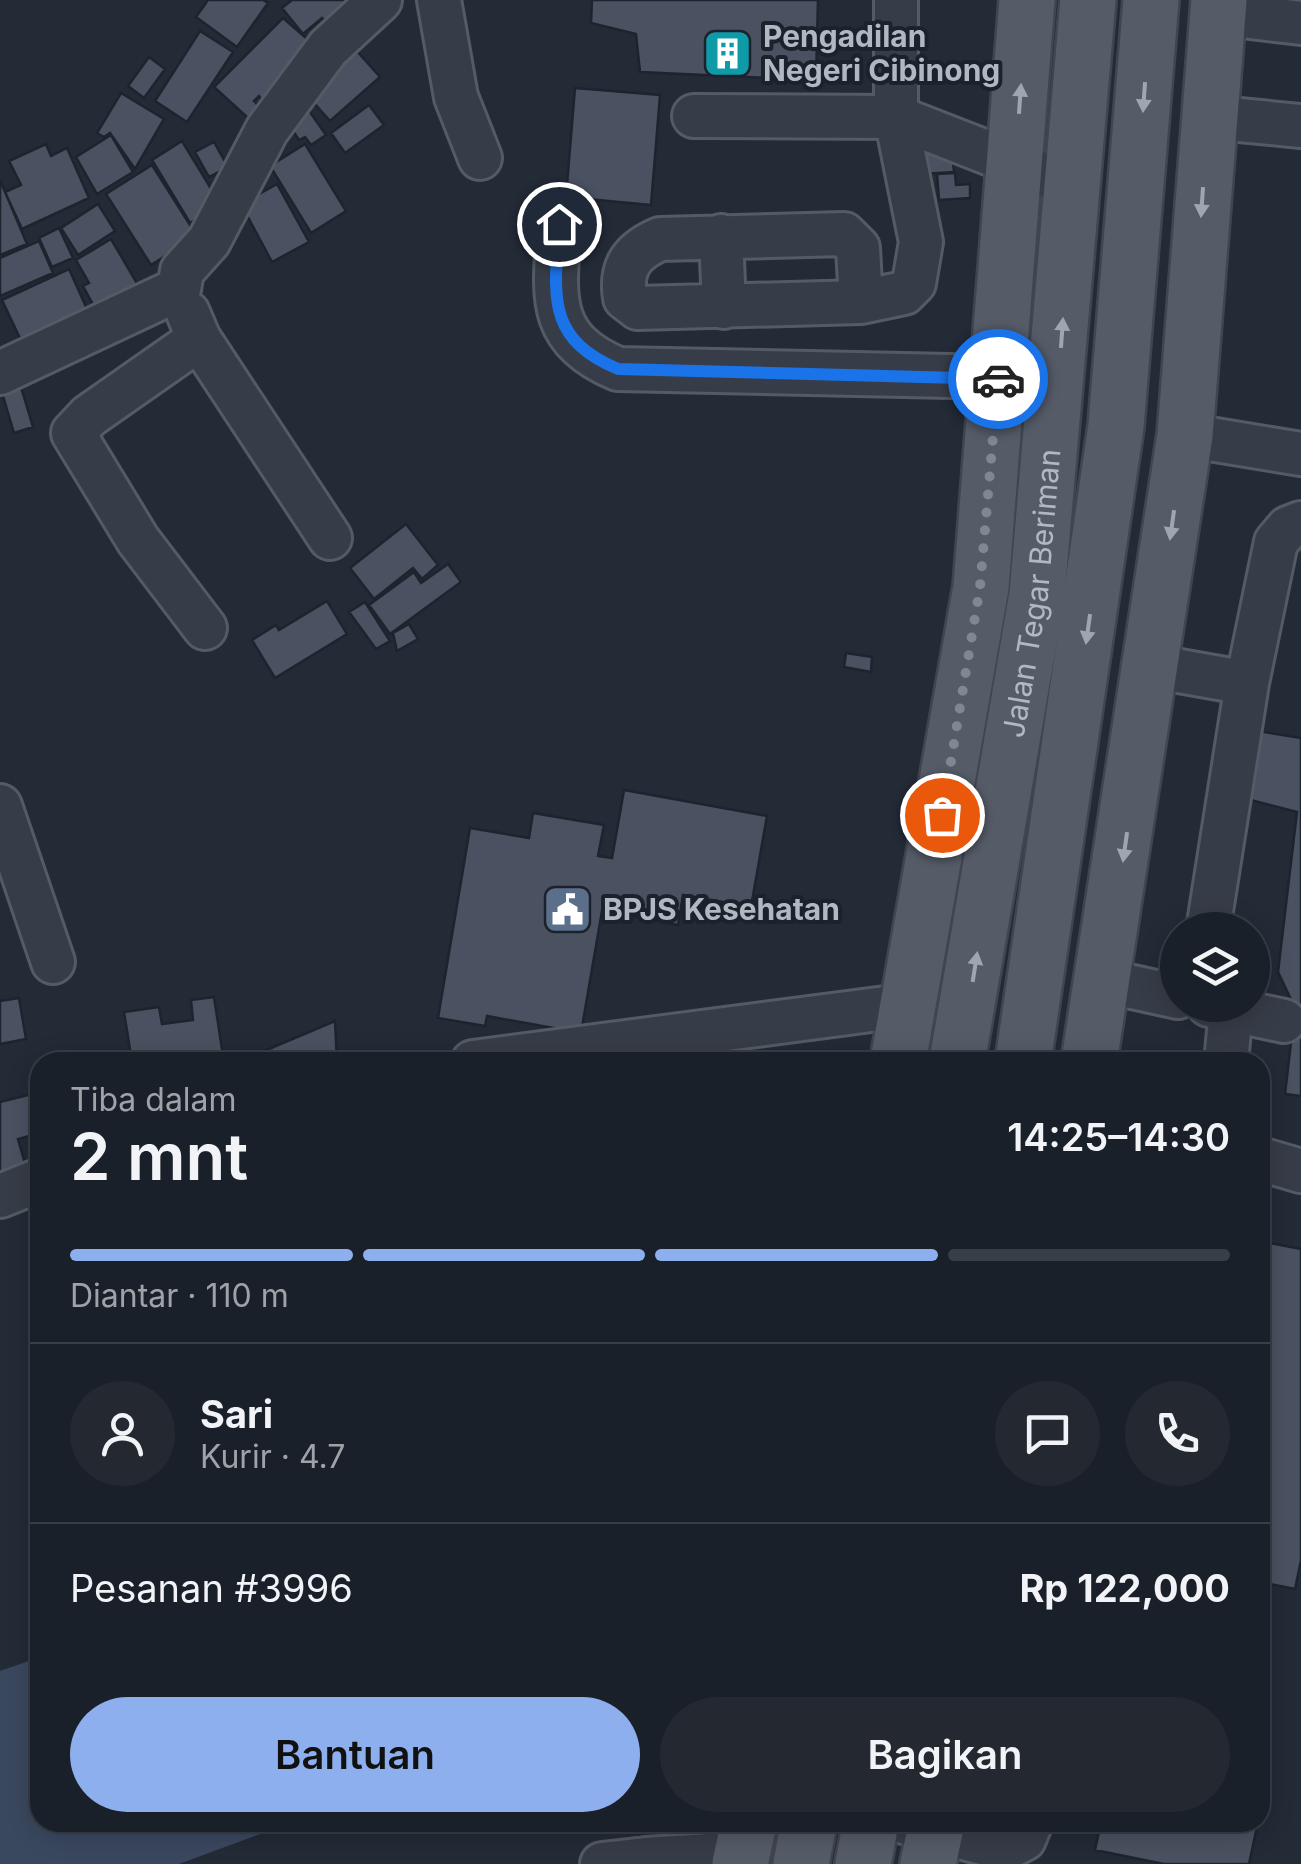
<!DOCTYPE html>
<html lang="id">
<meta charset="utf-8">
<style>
:root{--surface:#1a2029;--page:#232831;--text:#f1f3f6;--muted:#9fa3a8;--line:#383e46;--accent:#8dafed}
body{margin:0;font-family:Inter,sans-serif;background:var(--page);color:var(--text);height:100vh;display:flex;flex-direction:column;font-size:38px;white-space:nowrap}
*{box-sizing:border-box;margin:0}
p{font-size:32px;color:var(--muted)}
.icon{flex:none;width:55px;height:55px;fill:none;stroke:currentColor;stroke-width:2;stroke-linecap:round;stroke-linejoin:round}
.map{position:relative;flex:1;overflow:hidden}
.drawer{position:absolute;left:30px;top:1052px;width:1240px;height:780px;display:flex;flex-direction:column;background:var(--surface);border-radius:30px;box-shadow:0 5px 25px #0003,0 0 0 2px var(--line)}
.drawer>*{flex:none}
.buttons{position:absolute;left:1160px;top:912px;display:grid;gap:20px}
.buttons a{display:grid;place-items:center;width:110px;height:110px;border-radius:50%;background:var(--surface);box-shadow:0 5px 25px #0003,0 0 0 2px var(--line);font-size:50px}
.pin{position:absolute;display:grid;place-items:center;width:85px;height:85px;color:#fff;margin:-42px;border:5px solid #fff;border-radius:50%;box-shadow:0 2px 10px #0007}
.courier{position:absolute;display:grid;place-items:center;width:100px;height:100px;margin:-50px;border:8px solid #1a73e8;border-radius:50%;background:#fff;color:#222;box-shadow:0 2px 12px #0007}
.overview em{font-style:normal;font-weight:600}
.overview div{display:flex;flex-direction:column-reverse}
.overview{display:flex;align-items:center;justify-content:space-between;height:170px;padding:0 40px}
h1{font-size:65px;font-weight:600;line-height:75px}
.bar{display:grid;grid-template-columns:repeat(4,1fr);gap:15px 10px;align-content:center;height:120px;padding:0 40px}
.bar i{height:12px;border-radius:8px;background:var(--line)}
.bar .current{background:var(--accent)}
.bar p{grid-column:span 4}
.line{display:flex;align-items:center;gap:25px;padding:0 40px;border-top:2px solid var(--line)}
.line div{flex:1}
.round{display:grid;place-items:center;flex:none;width:105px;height:105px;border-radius:52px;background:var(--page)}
.primary-button{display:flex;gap:20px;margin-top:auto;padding:20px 40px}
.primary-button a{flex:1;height:115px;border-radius:60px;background:var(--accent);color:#111;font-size:40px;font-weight:600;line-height:115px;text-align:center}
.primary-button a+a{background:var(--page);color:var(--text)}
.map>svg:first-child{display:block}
.water{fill:#3a485f}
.building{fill:#4a5261;stroke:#1e242e;stroke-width:2.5}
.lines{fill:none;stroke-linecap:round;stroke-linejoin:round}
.minor-casing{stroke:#545b65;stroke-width:48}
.major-casing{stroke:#404651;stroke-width:60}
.minor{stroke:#373d48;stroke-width:42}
.major{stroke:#555c68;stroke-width:55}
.oneway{fill:#9fa6b2}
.done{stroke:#7f8793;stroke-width:10;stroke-dasharray:0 18}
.route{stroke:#1a73e8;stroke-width:12}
.labels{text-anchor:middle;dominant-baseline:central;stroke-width:8;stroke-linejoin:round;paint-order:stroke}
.poi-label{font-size:30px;font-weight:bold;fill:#b1b8c4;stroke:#1c222c;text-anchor:start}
.street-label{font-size:30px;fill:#b1b8c4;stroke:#1c222c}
</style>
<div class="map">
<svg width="1301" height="1864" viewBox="0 0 1301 1864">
<rect width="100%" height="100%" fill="#232b37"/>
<path class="water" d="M40,1657v165l250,1 -111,41h-179v-193z"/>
<path class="building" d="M208,0h55l5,3 -31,44 -41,-30z
M292,0h67l-30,26 -7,-8 -19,16 -21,-26z
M592,0h226l-2,80 -176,-8 -4,-38 -45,-11z
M283,18l30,26 -47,60 -7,-8 -5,5 6,6 -12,11 -34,-31z
M200,31l33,21 -46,70 -32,-21z
M347,40l33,37 -50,44 -23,-26z
M149,57l16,12 -21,29 -16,-12z
M575,88l85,7 -9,110 -85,-8z
M121,93l43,26 -29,50 -25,-36 -6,4 -7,-4z
M305,105l21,30 -15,10 -6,-8 -6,3 -14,-21z
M369,105l15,20 -39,28 -14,-20z
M111,135l22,37 -36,22 -21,-37z
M182,141l39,64 -31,18 -38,-63z
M214,142l14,25 -19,10 -14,-25z
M46,144l5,12 16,-8 22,50 -67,31 -17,-37 16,-7 -12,-24z
M305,144l41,67 -35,22 -41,-67z
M952,152l2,20 -31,2 -1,-20z
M152,165l45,71 -46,29 -45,-71z
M955,173l1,12 14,-1v14l-31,2 -2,-26z
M0,180l27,64 -27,11z
M277,184l32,58 -37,20 -31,-58z
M98,204l17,27 -37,24 -17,-27z
M59,228l14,30 -21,9 -13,-29z
M111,239l27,46 -42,25 -13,-24 6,-3 -13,-23z
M39,241l14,32 -53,23v-38z
M69,269l22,49 -66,31 -23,-49z
M17,374l16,53 -19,6 -14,-47z
M406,524l32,41 -16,14 -9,-11 -39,31 -24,-31z
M448,564l13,18 -71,52 -21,-29 45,-33 7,11z
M327,601l20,33 -72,44 -23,-38 24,-15 3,5z
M365,602l25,39 -14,8 -27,-37z
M409,624l9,15 -21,12 -4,-18z
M846,653l26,4 -1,15 -27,-5z
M1258,731l43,7v358l-16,-2 10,-86 -17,-36 19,-160 -54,-14z
M624,790l143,26 -16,91 -68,-12 -5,30 -76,-14 -21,122 -94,-17 -2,10 -47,-8 32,-190 59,10 4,-25 71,12 -6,31 14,2z
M214,997l10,65h-92l-8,-50 35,-5 3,17 31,-4 -2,-20z
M19,998l7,41 -26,5v-43z
M335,1021l2,41h-95l-1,-1z
M40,1092v41l-22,6 8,28 -26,7v-72z
M1260,1241l41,8v311l-6,29 -35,-7z
M1260,1755l11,2 -11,55z
M1101,1822h157l-9,42h-85l-69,-14z"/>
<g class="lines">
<defs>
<path id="minor" d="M439,0l17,97 24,61
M1218,13l83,10
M694,116l202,1v-117
M896,117l177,69
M1208,117l93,9
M559,224c-4,69 -15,114 59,145l380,8
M721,236l3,71
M861,302l-3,-54 -14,-14 -184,5c-28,12 -40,28 -35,59l13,10 223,-6 43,-9 10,-10 7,-41 -25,-125
M188,313l11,26 131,199
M199,339l-110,77 -16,17 65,107 67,88
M0,373l179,-84 3,-18 27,-30 58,-111 61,-82 52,-48
M1185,435l116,19
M1151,666l96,17
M0,806l53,156
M1208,930l39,-247 29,-141 12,-14 13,-5
M1105,981l73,16
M1209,1005l75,16
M473,1062l436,-57
M1226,1062l5,-52
M1260,1159l41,12
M0,1196l40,-16
M904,1822l101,27 19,-10 7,-17
M602,1864l44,-5
M645,1864l1,-5 97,-6"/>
<g id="major">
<path d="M898,1062l83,-475 46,-587"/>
<path id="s1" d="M957,1062l80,-468 51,-594"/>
<path d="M1023,1062l93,-636 35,-426"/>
<path d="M1089,1062l96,-627 34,-435"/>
<path d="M740,1864l9,-42"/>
<path d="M801,1864l8,-42"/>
<path d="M863,1864l8,-42"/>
<path d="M928,1864l9,-42"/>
</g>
</defs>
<use href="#minor" class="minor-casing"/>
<use href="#major" class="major-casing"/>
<use href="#minor" class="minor"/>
<use href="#major" class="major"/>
</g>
<defs><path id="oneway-solid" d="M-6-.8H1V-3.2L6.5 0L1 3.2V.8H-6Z" transform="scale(2.5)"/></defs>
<g class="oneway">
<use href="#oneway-solid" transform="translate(1144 97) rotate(94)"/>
<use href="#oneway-solid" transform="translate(1020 99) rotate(-86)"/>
<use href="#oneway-solid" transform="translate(1202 202) rotate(94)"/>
<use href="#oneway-solid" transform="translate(1062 333) rotate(-86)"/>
<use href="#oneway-solid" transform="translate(1172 525) rotate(98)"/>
<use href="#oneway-solid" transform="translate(1088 629) rotate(98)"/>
<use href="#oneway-solid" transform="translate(1125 847) rotate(98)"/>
<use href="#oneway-solid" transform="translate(975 967) rotate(-81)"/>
</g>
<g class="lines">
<path class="done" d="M942,815l38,-228 18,-208"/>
<path class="route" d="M559,224c-4,69 -15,114 59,145l380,10"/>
</g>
<defs>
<symbol id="building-square" viewBox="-11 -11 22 22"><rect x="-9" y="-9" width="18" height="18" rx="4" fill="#0f9aa8" stroke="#1c222c"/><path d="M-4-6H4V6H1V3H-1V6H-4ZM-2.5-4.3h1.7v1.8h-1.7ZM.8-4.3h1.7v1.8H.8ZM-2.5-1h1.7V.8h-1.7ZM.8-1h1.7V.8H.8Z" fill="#fff"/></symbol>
<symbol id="civic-square" viewBox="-11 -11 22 22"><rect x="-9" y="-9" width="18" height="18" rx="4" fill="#5c6f8a" stroke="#1c222c"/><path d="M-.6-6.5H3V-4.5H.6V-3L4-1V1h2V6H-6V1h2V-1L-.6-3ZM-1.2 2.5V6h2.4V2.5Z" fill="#fff"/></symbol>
</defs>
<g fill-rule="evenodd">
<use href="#building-square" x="700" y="26" width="55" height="55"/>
<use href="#civic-square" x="540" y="882" width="55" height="55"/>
</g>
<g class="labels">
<g class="poi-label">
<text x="763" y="36">Pengadilan<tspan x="763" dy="34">Negeri Cibinong</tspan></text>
<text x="603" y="909">BPJS Kesehatan</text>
</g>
<g class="street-label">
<text stroke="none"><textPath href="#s1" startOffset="475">Jalan Tegar Beriman</textPath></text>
</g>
</g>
</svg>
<div class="buttons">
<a><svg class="icon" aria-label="layers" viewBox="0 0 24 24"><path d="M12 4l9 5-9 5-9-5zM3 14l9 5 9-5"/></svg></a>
</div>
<div class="pin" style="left:942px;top:815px;background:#ea580c"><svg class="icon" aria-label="bag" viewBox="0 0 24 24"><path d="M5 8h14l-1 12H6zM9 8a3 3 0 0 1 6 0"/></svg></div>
<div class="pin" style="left:559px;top:224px;background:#1f2937"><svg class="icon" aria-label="home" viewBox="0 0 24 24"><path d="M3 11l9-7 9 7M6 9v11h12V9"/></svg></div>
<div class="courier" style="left:998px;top:379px"><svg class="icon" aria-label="car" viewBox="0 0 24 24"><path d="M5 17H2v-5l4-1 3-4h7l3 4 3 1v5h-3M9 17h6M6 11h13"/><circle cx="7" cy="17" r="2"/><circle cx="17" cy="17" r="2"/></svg></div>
<section class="drawer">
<div class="overview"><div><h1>2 mnt</h1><p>Tiba dalam</p></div><em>14:25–14:30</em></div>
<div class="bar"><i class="current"></i><i class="current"></i><i class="current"></i><i></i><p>Diantar · 110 m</p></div>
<div class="line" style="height:180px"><a class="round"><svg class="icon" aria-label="person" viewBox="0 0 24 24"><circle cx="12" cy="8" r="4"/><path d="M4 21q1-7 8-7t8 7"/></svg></a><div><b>Sari</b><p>Kurir · 4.7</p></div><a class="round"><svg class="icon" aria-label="chat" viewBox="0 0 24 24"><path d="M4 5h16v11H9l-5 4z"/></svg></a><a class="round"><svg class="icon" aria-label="phone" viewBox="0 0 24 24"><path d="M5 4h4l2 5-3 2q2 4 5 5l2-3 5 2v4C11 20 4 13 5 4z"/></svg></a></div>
<div class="line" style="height:130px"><div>Pesanan #3996</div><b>Rp 122,000</b></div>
<div class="primary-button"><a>Bantuan</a><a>Bagikan</a></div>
</section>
</div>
